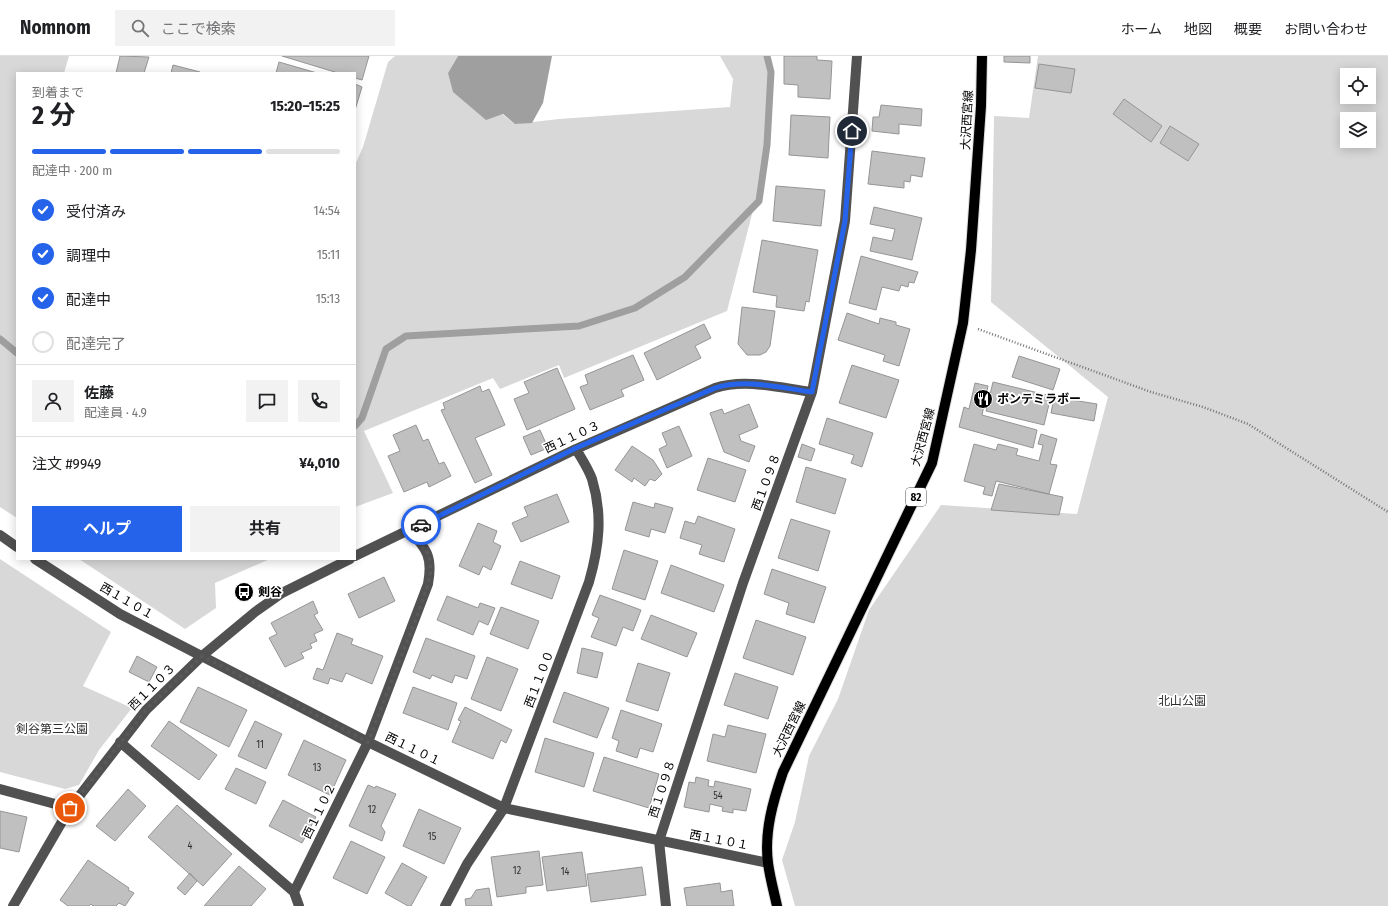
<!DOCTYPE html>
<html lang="ja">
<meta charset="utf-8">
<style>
:root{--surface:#fff;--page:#f2f2f2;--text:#202124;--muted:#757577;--line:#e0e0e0;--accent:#2563eb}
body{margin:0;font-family:"Fira Sans Condensed","Noto Sans JP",sans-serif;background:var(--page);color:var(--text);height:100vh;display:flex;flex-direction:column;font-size:15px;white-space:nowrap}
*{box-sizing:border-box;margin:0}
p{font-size:13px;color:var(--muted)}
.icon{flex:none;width:22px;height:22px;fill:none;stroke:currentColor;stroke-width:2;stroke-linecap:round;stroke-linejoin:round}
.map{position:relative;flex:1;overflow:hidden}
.details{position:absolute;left:16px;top:16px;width:340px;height:488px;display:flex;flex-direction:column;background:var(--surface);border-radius:0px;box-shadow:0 2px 10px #0003}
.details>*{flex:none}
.controls{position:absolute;left:1340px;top:12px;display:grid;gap:8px}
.controls a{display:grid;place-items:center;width:36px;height:36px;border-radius:0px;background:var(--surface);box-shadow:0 2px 10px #0003;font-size:20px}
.pin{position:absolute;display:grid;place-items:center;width:34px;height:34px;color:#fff;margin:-17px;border:2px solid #fff;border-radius:50%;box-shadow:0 1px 4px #0007}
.courier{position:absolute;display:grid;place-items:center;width:40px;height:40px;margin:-20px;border:3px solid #2563eb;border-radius:50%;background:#fff;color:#222;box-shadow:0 1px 5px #0007}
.head em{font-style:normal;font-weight:700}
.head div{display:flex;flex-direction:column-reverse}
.head{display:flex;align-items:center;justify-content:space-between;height:68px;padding:0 16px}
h1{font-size:26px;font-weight:700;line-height:30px}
.bar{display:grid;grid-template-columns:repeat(4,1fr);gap:6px 4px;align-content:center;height:48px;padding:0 16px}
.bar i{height:5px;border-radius:3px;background:var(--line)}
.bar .active{background:var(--accent)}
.bar p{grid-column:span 4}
.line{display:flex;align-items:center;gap:10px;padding:0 16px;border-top:1px solid var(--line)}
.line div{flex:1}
.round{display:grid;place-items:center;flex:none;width:42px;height:42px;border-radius:0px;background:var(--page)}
ol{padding:0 16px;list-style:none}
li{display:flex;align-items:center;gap:12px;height:44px}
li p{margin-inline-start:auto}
li .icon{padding:4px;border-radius:50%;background:var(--accent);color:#fff;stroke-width:4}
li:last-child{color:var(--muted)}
li i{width:22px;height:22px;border:2px solid var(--line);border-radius:50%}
.primary-button{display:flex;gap:8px;margin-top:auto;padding:8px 16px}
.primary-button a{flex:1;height:46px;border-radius:0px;background:var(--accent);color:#fff;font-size:16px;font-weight:700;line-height:46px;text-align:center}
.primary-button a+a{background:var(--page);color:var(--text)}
header{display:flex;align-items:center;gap:24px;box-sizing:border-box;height:56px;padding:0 20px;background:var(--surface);border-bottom:1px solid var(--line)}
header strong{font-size:19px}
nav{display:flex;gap:22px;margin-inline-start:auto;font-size:14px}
.search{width:280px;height:36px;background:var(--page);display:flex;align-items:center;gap:10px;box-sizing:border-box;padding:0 14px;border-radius:0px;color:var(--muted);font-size:15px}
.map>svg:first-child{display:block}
.green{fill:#d8d8d8;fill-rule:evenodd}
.water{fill:#9f9f9f}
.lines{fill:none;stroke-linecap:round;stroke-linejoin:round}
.stream{stroke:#9f9f9f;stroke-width:7}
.building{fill:#c0c0c0;stroke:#959595}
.major-casing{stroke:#dbdbdb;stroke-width:12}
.path{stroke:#737373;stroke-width:2.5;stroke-dasharray:1 2;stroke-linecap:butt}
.minor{stroke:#515151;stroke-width:10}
.major{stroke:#000;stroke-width:10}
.done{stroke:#595959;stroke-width:4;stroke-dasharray:0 7.2}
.route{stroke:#2563eb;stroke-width:5}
.labels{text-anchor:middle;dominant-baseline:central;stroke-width:3.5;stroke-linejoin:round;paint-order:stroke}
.number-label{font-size:10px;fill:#303030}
.shield{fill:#fff;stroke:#4c4c4c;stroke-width:1}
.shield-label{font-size:11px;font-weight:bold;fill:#000}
.street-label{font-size:12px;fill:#000;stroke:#fff}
.poi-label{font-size:12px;font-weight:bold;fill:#000;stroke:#fff;text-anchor:start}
.park-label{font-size:12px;fill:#2f2f2f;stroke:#fff}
</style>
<header>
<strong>Nomnom</strong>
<div class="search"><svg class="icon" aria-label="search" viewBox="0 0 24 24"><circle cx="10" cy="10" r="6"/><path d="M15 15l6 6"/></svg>ここで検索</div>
<nav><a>ホーム</a><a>地図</a><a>概要</a><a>お問い合わせ</a></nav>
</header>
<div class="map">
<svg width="1388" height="850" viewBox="0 0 1388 850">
<rect width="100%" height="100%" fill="#fff"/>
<path class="green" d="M0,0h69l-5,17h-47v445l-17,-11z
M395,0h63l-10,17 67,51 44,-5 171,-12 3,-28 -13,-23h48l2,42 -4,62 -39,151 -163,67 -5,-13 -59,24 -7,-11 -129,53 29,62 -38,14v-342l8,-18 25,-85z
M1038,0h350v850h-593l-13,-46 13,-38 14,-66 29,-57 31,-89 72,-105 136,9 31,-117 -117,-95 3,-186 35,2zM1347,19h22v22h-22zM1347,63h22v22h-22z
M0,503l111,73 -28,54 49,22 -33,42 -20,35 -14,4 -65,-17z
M79,503h191l-55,24 1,25 -31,21z"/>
<path class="water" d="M458,0h94l-9,47 -11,20 -17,1 -12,-10 -17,6 -33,-28 -5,-19z"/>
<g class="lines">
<path class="stream" d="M0,283l17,14
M355,370l7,-8 24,-69 20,-13 173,-10 56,-18 50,-31 74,-76 8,-56 4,-73 -4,-16"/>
</g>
<path class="building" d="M120,0l29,1 -5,16h-28z
M282,0h87l-7,24 -7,-2v-5h-17z
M784,0h33v4l15,1 -2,38 -32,-2v-12l-14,-1z
M1004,0h26v7l-26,-1z
M279,6l38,11h-41z
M1039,8l36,5 -4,24 -36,-5z
M173,9l27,7 -1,1h-28z
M355,28l7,3 -7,23z
M1124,43l38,27 -11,16 -38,-28z
M881,49l41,4 -1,17 -22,-2v10l-27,-3 1,-14h6z
M791,59l39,2 -2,41 -39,-3z
M1170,70l29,18 -11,17 -28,-18z
M872,95l53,7 -3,19 -11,-2 -1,7 -6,-1v7l-36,-4z
M776,130l49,4 -4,36 -48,-5z
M874,151l48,11 -10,42 -42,-9 3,-14 19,4 3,-12 -25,-5z
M762,184l56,10 -9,52 -3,-1 -2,10 -28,-4 1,-11 -24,-4z
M861,200l57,16 -4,11 -5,-1 -1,5 -7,-2 -2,6 -17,-4 -6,23 -27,-7z
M742,251l33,4 -5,35 -4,6 -6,3h-13l-9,-11z
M847,257l32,11 1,-6 16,4v3l14,4 -11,37 -16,-5 2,-6 -47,-15z
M704,268l7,14 -16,8 6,12 -44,22 -13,-27z
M633,299l11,25 -23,10 3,6 -34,14 -10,-23 8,-3 -3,-9z
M1019,300l41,13 -7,21 -41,-13z
M852,309l47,15 -13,38 -47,-15z
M557,312l18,41 -48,21 -13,-31 15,-6 -5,-11z
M993,326l58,14 -7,29 -58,-14z
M975,327l13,3 -6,29 55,15 -4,18 -74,-21 5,-20 5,2z
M480,330l2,6 7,-3 16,36 -30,13 17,37 -17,8 -34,-73 4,-1 -2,-6z
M1054,341l43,7 -3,17 -43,-8z
M749,348l9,23 -19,8 2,6 14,5 -6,16 -25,-10 -14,-39 12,-4 2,5z
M827,362l46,15 -11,34 -11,-4 3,-8 -35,-11z
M416,369l7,16 5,-2 11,25 5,-2 7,14 -22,11 -2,-5 -23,10 -16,-36 12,-5 -7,-16z
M679,370l13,30 -25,12 -8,-19 8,-4 -5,-12z
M540,374l8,18 -17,7 -8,-18z
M1041,378l16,5 -7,25 7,1 -8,29 -53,-13 -4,15 -9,-2 2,-7 -21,-6 10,-37 22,6 2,-6 20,5 -2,6 23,6 4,-16 -5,-1z
M802,388l13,5 -4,12 -13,-4z
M632,390l21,14 9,14 -7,7 -5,-2 -5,7 -11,-8 -2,4 -17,-12z
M708,402l38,12 -11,32 -38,-12z
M806,411l40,12 -11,35 -39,-12z
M999,428l64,13 -4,18 -68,-5z
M557,438l12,28 -48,20 -9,-19 16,-7 -4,-9z
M633,446l21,6 1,-5 18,5 -8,25 -14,-4 -2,8 -24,-7z
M698,460l37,13 -11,33 -25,-8 3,-9 -22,-7 5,-17 10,3z
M791,463l39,12 -12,40 -40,-13z
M478,467l19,8 -4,11 8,4 -10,24 -8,-4 -4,9 -20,-9z
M624,494l34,11 -13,39 -33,-11z
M520,505l40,15 -8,23 -41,-15z
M671,509l53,20 -10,27 -53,-19z
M772,513l54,18 -12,36 -28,-9 3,-11 -25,-9z
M384,521l11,24 -36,17 -11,-24z
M600,539l41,15 -8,21 -10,-4 -7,19 -25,-9 8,-19 -7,-3z
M447,540l31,12 2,-5 15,5 -7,17 -9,-4 -6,14 -36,-15z
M313,545l5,12 -4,2 9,15 -9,4 3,7 -7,3 2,4 -11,5 3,5 -19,9 -16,-29 8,-4 -6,-11z
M501,551l38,14 -11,28 -38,-15z
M651,559l46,18 -10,24 -46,-18z
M756,564l50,17 -13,38 -50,-17z
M337,577l16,6 -2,5 32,12 -11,28 -26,-11 -4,9 -12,-4 -2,6 -15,-5 4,-11 6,2z
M426,582l49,18 -8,23 -12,-4 -3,8 -20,-8 -2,4 -17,-7z
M582,592l21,5 -6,25 -20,-5z
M137,600l20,11 -8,15 -20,-10z
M487,601l31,12 -17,42 -30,-12z
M638,607l32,10 -12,38 -32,-10z
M735,617l43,14 -10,32 -44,-14z
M198,631l49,23 -18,37 -49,-25z
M413,631l44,16 -9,27 -45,-17z
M564,636l45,16 -12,30 -44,-16z
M465,651l47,23 -6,13 -5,-3 -8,19 -41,-17 9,-21 -3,-1z
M621,654l41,14 -9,28 -13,-4 -3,10 -21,-7 3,-10 -7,-3z
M169,665l48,34 -18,25 -48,-34z
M255,665l27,13 -16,35 -28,-13z
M728,669l38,9 -10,39 -49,-12 6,-27 12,3z
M545,682l49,15 -10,34 -49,-15z
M304,684l42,20 -16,35 -42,-20z
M604,701l55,17 -10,34 -56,-17z
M236,712l30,14 -10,22 -31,-15z
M696,721l13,3 -1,6 6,1 1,-6 36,8 -5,22 -13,-2v4l-11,-2 1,-4 -13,-3 -1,8 -25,-5 5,-25 6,1z
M368,729l7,3 1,-2 20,8 -15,32 4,6 -3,9 -33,-15z
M128,733l18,17 -31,35 -19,-15z
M283,744l33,17 -14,26 -33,-17z
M177,749l55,49 -29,32 -55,-49z
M419,753l42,19 -17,36 -41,-18z
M0,755l27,6 -8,35 -19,-4z
M351,785l34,16 -18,37 -34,-16z
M539,795l4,34 -17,2v6l-29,4 -6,-40z
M582,796l5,34 -40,5 -5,-34z
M88,804l41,28 -1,2 6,3 -9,13 -6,-3 -3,3h-23l-2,-2 -2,2h-21l-8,-6z
M402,807l25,14 -16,29h-3l-23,-13z
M239,810l27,23 -15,17h-47z
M642,811l4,28 -55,7 -4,-28z
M190,817l7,8 -12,14 -8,-7z
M720,827l1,9 11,-2 2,16h-47l-3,-18z
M489,832l3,18h-26l-1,-7 6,-1 5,-8z"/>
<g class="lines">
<defs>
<path id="major" d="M777,850c-3,-14 -7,-28 -9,-43 -4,-31 5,-62 15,-91l149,-309 31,-140 8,-73 10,-144 1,-50"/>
</defs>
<use href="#major" class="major-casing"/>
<path class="path" d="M978,273l173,63 52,15 45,17 140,88"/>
<path class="minor" d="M0,479l17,12
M355,500l221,-107 139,-61c30,-10 66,0 97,4
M35,503l85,55 248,128 136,66 264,55
M120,686l174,150 74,-150 60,-158c5,-27 -1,-34 -18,-54
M0,733l70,19
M294,836l5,14
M13,850l57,-98 76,-98 56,-54 53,-44 27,-19 68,-34
M445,850l22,-42 37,-56 85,-226c10,-35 14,-67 3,-103 -4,-11 -11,-21 -16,-30
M666,850l-7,-65 84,-258 69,-191 33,-171 12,-165"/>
<use href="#major" class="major"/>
</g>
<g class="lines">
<path class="done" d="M70,752l76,-98 56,-54 166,86 49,-126 11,-32 3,-13 -2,-16 -19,-25 11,-5"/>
<path class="route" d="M421,469l155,-77 139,-60c30,-10 66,0 97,4l33,-171 7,-90"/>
</g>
<defs>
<symbol id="restaurant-disc" viewBox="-11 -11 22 22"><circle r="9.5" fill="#000" stroke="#fff"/><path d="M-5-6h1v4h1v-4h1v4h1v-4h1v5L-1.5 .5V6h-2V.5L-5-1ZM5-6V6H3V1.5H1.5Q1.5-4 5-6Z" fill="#fff"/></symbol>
<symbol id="bus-disc" viewBox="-11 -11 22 22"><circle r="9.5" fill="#000" stroke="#fff"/><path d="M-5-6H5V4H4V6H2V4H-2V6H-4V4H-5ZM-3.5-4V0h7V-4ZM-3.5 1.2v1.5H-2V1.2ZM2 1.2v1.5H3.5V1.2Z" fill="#fff"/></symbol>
</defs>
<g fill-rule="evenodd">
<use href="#restaurant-disc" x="972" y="332" width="22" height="22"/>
<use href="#bus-disc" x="233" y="525" width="22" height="22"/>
</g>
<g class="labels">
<g class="number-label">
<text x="260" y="689">11</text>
<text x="317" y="712">13</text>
<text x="718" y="740">54</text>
<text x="372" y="754">12</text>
<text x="432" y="781">15</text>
<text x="190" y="790">4</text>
<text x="517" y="815">12</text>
<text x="565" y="816">14</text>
</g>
<rect class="shield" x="906" y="432" width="20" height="18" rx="3"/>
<g class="shield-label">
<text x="916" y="441">82</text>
</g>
<g class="street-label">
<text transform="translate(967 64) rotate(-87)">大沢西宮線</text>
<text transform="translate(572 381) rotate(-25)">西１１０３</text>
<text transform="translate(923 381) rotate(-75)">大沢西宮線</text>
<text transform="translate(766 426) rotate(-70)">西１０９８</text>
<text transform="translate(127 545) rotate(30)">西１１０１</text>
<text transform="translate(539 623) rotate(-69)">西１１００</text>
<text transform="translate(152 631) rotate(-45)">西１１０３</text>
<text transform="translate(789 673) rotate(-64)">大沢西宮線</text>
<text transform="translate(413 693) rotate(26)">西１１０１</text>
<text transform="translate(662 733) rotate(-72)">西１０９８</text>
<text transform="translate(319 755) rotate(-64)">西１１０２</text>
<text transform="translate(719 784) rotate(11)">西１１０１</text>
</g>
<g class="poi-label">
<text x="997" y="343">ポンテミラボー</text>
<text x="258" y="536">剣谷</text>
</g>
<g class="park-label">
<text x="1182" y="645">北山公園</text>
<text x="52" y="673">剣谷第三公園</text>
</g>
</g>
</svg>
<div class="controls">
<a><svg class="icon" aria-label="locate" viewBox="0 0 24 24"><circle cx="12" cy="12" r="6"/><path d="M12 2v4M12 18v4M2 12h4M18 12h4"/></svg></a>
<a><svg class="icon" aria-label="layers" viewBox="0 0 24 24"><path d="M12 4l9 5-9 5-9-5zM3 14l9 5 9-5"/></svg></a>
</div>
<div class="pin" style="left:70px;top:752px;background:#ea580c"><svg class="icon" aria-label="bag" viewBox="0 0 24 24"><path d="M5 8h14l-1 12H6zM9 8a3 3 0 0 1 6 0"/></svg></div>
<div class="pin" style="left:852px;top:75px;background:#1f2937"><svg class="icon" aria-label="home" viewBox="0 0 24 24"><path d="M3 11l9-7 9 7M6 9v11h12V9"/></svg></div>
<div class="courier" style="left:421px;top:469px"><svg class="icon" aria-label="car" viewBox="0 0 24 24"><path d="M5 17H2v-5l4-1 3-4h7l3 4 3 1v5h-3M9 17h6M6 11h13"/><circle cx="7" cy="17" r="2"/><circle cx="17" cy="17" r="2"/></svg></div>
<section class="details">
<div class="head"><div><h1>2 分</h1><p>到着まで</p></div><em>15:20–15:25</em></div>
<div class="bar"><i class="active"></i><i class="active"></i><i class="active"></i><i></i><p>配達中 · 200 m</p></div>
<ol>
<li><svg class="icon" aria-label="check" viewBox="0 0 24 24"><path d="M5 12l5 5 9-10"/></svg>受付済み<p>14:54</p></li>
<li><svg class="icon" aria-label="check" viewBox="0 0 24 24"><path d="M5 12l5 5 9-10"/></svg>調理中<p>15:11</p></li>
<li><svg class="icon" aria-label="check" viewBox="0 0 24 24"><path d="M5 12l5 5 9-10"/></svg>配達中<p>15:13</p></li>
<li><i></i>配達完了</li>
</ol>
<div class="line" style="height:72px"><a class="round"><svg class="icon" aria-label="person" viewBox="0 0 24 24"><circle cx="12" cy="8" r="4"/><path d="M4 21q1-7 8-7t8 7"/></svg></a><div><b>佐藤</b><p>配達員 · 4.9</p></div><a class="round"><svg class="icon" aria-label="chat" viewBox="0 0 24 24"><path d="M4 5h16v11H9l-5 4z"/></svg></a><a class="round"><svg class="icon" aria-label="phone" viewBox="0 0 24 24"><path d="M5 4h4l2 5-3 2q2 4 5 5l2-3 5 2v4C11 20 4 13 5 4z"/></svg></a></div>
<div class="line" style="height:52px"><div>注文 #9949</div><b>¥4,010</b></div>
<div class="primary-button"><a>ヘルプ</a><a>共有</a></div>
</section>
</div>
